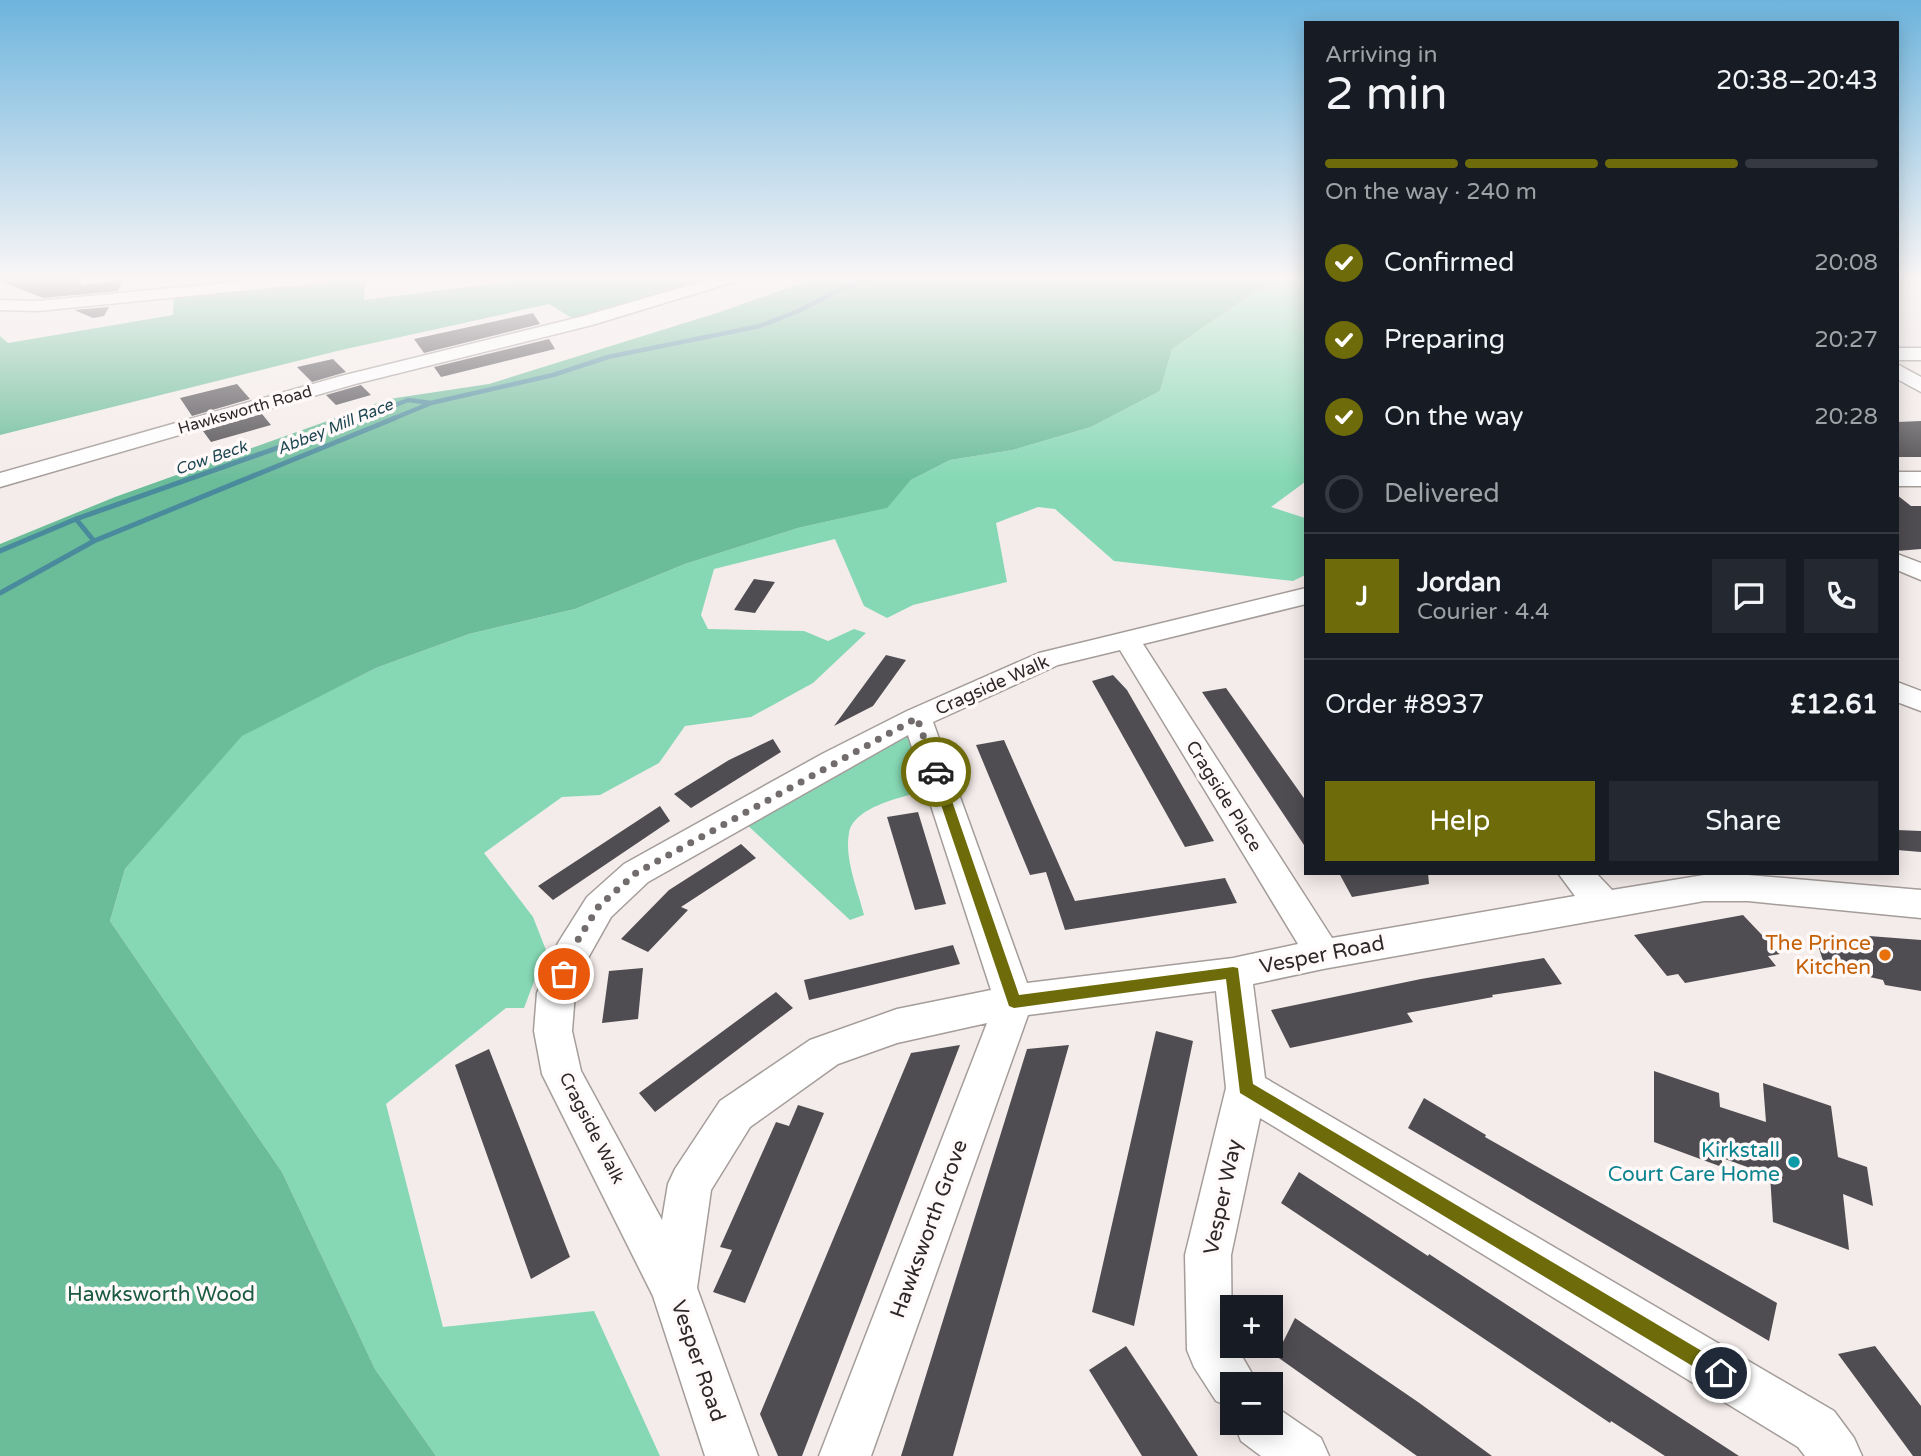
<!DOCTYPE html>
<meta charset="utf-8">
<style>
:root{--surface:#171b24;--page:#242831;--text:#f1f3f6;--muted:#9ea1a6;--line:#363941;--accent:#6e6c0a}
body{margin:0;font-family:"Varela Round",sans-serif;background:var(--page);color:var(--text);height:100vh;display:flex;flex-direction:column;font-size:26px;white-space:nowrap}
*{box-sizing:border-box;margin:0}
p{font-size:23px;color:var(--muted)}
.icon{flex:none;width:38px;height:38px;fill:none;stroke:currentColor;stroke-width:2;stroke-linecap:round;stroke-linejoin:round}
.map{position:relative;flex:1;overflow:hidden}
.panel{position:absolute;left:1304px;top:21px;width:595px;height:854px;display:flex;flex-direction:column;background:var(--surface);border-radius:0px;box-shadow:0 4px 18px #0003}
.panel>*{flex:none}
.controls{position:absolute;left:1220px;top:1295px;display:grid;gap:14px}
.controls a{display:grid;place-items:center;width:63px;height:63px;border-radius:0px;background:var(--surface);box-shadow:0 4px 18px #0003;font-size:35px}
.pin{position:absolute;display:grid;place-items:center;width:60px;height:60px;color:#fff;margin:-30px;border:4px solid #fff;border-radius:50%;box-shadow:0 2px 7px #0007}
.courier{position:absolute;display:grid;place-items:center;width:70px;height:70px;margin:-35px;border:5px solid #6e6c0a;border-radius:50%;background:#fff;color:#222;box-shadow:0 2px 9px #0007}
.summary em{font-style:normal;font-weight:600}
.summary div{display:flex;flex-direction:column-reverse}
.summary{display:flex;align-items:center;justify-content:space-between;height:119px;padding:0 21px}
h1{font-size:46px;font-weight:600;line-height:52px}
.bar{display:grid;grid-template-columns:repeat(4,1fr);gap:10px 7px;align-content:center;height:84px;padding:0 21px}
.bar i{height:9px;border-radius:5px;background:var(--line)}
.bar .current{background:var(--accent)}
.bar p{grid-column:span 4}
.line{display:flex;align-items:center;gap:18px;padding:0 21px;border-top:2px solid var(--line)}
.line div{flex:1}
.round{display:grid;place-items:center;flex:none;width:74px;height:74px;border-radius:0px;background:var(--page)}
ol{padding:0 21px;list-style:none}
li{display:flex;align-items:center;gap:21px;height:77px}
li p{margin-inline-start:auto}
li .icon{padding:7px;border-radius:50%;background:var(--accent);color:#fff;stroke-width:4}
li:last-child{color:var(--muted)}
li i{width:38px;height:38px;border:4px solid var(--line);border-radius:50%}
.action{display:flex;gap:14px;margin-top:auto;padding:14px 21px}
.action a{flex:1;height:80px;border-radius:0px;background:var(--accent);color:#fff;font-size:28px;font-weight:600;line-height:80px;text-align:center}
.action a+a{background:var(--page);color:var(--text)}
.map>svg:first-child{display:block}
.green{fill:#86d8b4}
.forest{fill:#6bbd9a}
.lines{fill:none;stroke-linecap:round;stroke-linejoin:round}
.stream-far1{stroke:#498a9c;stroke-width:4.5}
.stream{stroke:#498a9c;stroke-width:5}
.building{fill:#504d52}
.street-casing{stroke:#a49d9a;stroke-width:3}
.street{fill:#fff;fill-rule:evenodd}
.route{fill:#6e6c0a}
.done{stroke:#726d6c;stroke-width:7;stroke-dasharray:0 12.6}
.food-dot{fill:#e8710a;stroke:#fffaf9;stroke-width:2.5}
.culture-dot{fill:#0f9aa8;stroke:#fffaf9;stroke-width:2.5}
.labels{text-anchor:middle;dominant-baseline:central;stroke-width:7;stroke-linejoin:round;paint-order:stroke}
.far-street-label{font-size:16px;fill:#2c2928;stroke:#fffaf9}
.far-water-label{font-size:16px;font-style:italic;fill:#1d4753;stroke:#fffaf9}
.street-label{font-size:18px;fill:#2c2928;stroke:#fffaf9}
.near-food-label{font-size:21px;fill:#c56008;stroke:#fffaf9;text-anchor:end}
.near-street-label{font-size:21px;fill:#2c2928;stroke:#fffaf9}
.near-culture-label{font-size:21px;fill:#0d838f;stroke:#fffaf9;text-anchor:end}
.near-park-label{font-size:21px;fill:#1a5a42;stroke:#fffaf9}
</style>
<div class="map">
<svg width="1921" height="1456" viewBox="0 0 1921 1456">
<rect width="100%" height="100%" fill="#f4ecea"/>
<path class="green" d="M1297,277h8v205l-34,25 34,11v57l-12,6 -179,-20 -59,-52 -17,-2 -42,16 11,59 -94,23 -26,13 -23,-12 -29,-67 -121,30 -13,46 7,14 96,2 24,10 26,-12 12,4 -53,50 -62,34 -66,9 -26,37 -59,32 -38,2 -78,56 49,64 13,33 -22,58h-18l-120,96 57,223 151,-16 66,145h-224l-61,-87 -93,-197 -172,-251 15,-52 116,-133 135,-68 93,-34 106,-25 110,-45 113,-36 88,-20 25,-28 39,-20 63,-10 78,-23 69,-36 12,-42 84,-58z
M910,735l24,54c-24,6 -80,16 -85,44 -5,25 9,58 15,82l-14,5 -105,-97z"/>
<path class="forest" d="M547,277h175l-147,43 -26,-16 -212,47 -337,84v-99l8,7 165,-28 1,-18 191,-19 -1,22z
M819,277h478l-41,14 -84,58 -12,42 -69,36 -78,23 -63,10 -39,20 -24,28 -89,20 -113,36 -110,45 -106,25 -93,34 -134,68 -117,133 -15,52 172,251 93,197 61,87h-436v-912l115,-47 274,-98 100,-15 231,-72z"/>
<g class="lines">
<path class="stream-far1" d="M358,420l50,-20 23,3
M390,420l41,-17 122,-28 55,-18 152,-31 36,-14 49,-25 35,-10"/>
<path class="stream" d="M76,519l18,22
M0,551l76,-32 286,-101
M0,593l94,-52 301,-123"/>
</g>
<path class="building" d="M0,277h80l1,8 42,-5 -5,11 -75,7 -43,-17z
M109,307l-5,9 -11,2 -19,-8z
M533,313l7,11 -116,29 -10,-14z
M549,339l6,10 -114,28 -7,-10z
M333,359l13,13 -34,10 -15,-15z
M237,384l13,15 -58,17 -12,-18z
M361,385l10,10 -35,10 -10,-10z
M262,414l9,11 -60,17 -8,-11z
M1921,421v36h-24v-35z
M1897,495l14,11h10v43l-24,2z
M754,579l21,3 -20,31 -21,-3z
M886,655l20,5 -33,46 -39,20z
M1113,675l14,15 87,151 -29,6 -93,-166z
M1226,688l80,113v47l-104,-156z
M773,739l8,13 -90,56 -17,-14 55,-34z
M1004,740l71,161 150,-23 12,25 -172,27 -19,-58 -16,3 -54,-130z
M660,806l10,15 -117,79 -15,-14z
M918,812l28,92 -31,6 -28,-93z
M1897,830l24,1v21l-24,-2z
M741,844l15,14 -75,49 7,3 -40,42 -27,-13 48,-49z
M1339,873h89l1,11 -77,13z
M1743,915l37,39 -12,2 8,10 -91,17 -7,-9 -11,2 -33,-41z
M1815,936l58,12 -4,-12 52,4v51l-36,-6 -2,-5 -58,-13z
M953,945l7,19 -151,36 -5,-20z
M1544,958l18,26 -70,11 1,2 -86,16 6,9 -123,26 -19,-38 150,-31z
M643,968l-5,51 -36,4 7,-52z
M776,992l17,16 -138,104 -16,-19z
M1156,1031l37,10 -59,285 -42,-14z
M960,1045l-158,411h-24l-18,-42 151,-361z
M1069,1045l-116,411h-52l126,-407z
M489,1049l81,208 -39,22 -76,-214z
M1654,1071l65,22 1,14 46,15 -3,-39 68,23 7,51 29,10 6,39 -30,-12 6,56 -76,-28 -3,-47 -48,-17v9l-68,-25z
M1424,1098l62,37 -1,2 292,166 -8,38 -361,-213z
M798,1105l26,8 -79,190 -32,-11 19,-42 -12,-3 56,-125 13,4z
M1299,1172l129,84 1,-2 310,202h-74l-54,-35 -1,2 -329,-220z
M1295,1318l123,84 74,54h-75l-141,-100z
M1126,1346l41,62 31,48h-56l-53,-86z
M1875,1346l46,60v50h-8l-75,-102z"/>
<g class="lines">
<defs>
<path id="street" d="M284,277h54l-8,5 -292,29 -38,-1v-10l38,1z
M718,277h24l-2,3 -148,45 -237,59 -355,103v-14l341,-97 239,-59z
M1897,348h24v12h-24z
M1897,364l24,13v15l-24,-13z
M1897,472h24v14h-24z
M1897,554l24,9v17l-24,-10z
M1306,588v16l-163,40 189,294 243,-42 -17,-23h38l16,17 92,-15h44l173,15v28l-173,-17h-44l-381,68 -70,15 12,94 569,333 20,27 8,18h-57l-7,-9 -538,-329 -29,137 1,91h4l22,38h-26v24l-16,-7 -22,-34 -7,-17 -2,-95 41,-167 -10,-97 -188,24 -157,441h-52l168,-433 -90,20 -59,21 -88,63 -39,63 -14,98 61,168h-53l-52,-160 -111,-222 -8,-43 3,-38 21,-50 29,-46 37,-33 198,-110 85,-43 132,-58zM1120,650l178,294 -65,14 -206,25 -94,-261 125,-57zM908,735l83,255 -94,19 -87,31 -90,61 -45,68 -7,15 -6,36 -81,-149 -9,-40 3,-38 13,-35 23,-41 37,-35z
M1897,682l24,9v20l-24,-9z
M1270,1403l51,35 8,18h-68l-20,-15 -7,-18h36z"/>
</defs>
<use href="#street" class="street-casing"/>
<use href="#street" class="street"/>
</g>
<linearGradient id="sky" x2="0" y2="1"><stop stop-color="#6db4dd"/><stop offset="0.58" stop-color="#faf6f6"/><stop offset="1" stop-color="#faf6f6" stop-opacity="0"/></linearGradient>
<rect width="1921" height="480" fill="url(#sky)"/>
<path class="route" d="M936,767l6,5 77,223 214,-28 5,1 15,116 474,282 3,7 -3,6 -6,3 -7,-3 -474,-286 -14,-114 -212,29 -5,-2 -79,-234z"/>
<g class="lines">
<path class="done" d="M564,974l10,-28 25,-40 37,-33 281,-155 19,54"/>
</g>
<circle class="food-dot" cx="1885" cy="955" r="7"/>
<circle class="culture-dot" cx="1794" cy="1162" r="7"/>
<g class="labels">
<g class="far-street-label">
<text transform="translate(245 410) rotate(-16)">Hawksworth Road</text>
</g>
<g class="far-water-label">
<text transform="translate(335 427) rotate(-22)">Abbey Mill Race</text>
<text transform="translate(211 458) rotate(-19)">Cow Beck</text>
</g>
<g class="street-label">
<text transform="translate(992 685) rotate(-24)">Cragside Walk</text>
<text transform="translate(1224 796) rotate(58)">Cragside Place</text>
<text transform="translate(592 1128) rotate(63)">Cragside Walk</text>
</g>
<g class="near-food-label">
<text x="1871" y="943">The Prince<tspan x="1871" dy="24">Kitchen</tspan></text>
</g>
<g class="near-street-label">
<text transform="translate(1322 955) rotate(-11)">Vesper Road</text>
<text transform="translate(1223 1197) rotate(-78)">Vesper Way</text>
<text transform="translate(929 1229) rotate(-70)">Hawksworth Grove</text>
<text transform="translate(698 1361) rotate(71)">Vesper Road</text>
</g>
<g class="near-culture-label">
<text x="1780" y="1150">Kirkstall<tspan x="1780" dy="24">Court Care Home</tspan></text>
</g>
<g class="near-park-label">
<text x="161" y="1294">Hawksworth Wood</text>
</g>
</g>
</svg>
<div class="controls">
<a>+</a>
<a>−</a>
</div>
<div class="pin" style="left:564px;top:974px;background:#ea580c"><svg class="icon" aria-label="bag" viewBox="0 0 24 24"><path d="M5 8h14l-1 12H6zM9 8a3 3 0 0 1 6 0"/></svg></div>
<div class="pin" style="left:1721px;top:1373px;background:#1f2937"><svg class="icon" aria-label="home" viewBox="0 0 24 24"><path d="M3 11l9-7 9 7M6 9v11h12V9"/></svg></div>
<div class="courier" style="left:936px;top:772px"><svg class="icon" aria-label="car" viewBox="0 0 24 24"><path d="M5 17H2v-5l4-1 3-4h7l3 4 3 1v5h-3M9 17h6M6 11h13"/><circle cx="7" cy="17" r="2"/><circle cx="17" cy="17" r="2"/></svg></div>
<section class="panel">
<div class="summary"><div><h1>2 min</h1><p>Arriving in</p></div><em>20:38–20:43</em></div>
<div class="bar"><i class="current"></i><i class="current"></i><i class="current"></i><i></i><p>On the way · 240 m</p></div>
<ol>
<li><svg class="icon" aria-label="check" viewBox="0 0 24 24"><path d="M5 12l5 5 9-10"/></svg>Confirmed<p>20:08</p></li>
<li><svg class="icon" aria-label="check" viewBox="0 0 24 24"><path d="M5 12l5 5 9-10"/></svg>Preparing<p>20:27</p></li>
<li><svg class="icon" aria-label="check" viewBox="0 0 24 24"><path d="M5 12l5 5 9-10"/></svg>On the way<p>20:28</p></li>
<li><i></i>Delivered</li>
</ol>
<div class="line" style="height:126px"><b class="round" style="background:var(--accent);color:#fff">J</b><div><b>Jordan</b><p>Courier · 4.4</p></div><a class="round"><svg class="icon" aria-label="chat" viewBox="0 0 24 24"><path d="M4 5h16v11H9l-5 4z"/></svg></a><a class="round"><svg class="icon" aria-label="phone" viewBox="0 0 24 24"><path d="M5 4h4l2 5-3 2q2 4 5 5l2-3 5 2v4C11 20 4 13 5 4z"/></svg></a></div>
<div class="line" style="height:91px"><div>Order #8937</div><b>£12.61</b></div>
<div class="action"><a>Help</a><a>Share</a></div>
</section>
</div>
